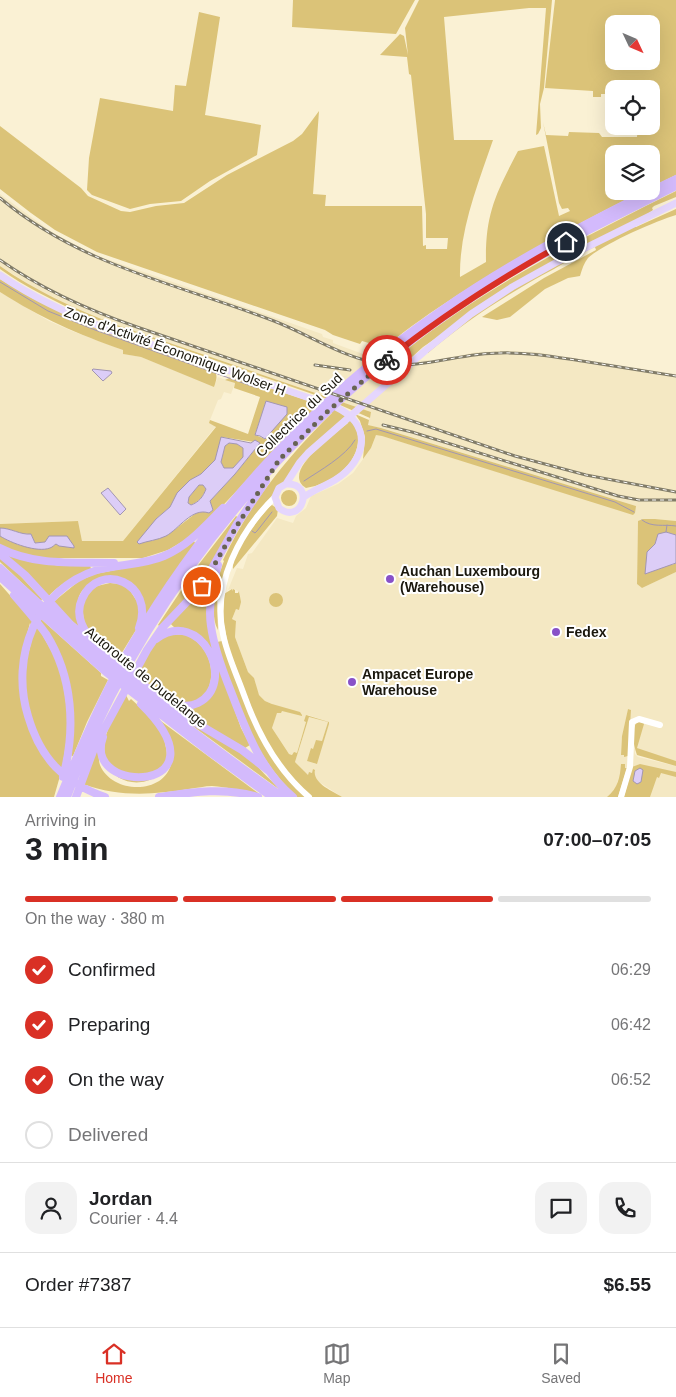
<!DOCTYPE html>
<meta charset="utf-8">
<style>
:root{--surface:#fff;--page:#f2f2f2;--text:#202124;--muted:#757577;--line:#e0e0e0;--accent:#d93025}
body{margin:0;font-family:Arial,sans-serif;background:var(--page);color:var(--text);height:100vh;display:flex;flex-direction:column;font-size:19px;white-space:nowrap}
*{box-sizing:border-box;margin:0}
p{font-size:16px;color:var(--muted)}
.icon{flex:none;width:28px;height:28px;fill:none;stroke:currentColor;stroke-width:2;stroke-linecap:round;stroke-linejoin:round}
.map{position:relative;height:797px;overflow:hidden}
.side{display:flex;flex-direction:column;background:var(--surface);flex:1}
.side>*{flex:none}
.needle{width:32px;rotate:134deg}
.controls{position:absolute;left:605px;top:15px;display:grid;gap:10px}
.controls a{display:grid;place-items:center;width:55px;height:55px;border-radius:10px;background:var(--surface);box-shadow:0 5px 20px #0002;font-size:25px}
.pin{position:absolute;display:grid;place-items:center;width:42px;height:42px;color:#fff;margin:-21px;border:2px solid #fff;border-radius:50%;box-shadow:0 1px 5px #0007}
.courier{position:absolute;display:grid;place-items:center;width:50px;height:50px;margin:-25px;border:4px solid #d93025;border-radius:50%;background:#fff;color:#222;box-shadow:0 1px 6px #0007}
.headline em{font-style:normal;font-weight:800}
.headline div{display:flex;flex-direction:column-reverse}
.headline{display:flex;align-items:center;justify-content:space-between;height:85px;padding:0 25px}
h1{font-size:32px;font-weight:800;line-height:38px}
.bar{display:grid;grid-template-columns:repeat(4,1fr);gap:8px 5px;align-content:center;height:60px;padding:0 25px}
.bar i{height:6px;border-radius:4px;background:var(--line)}
.bar .selected{background:var(--accent)}
.bar p{grid-column:span 4}
.line{display:flex;align-items:center;gap:12px;padding:0 25px;border-top:1px solid var(--line)}
.line div{flex:1}
.round{display:grid;place-items:center;flex:none;width:52px;height:52px;border-radius:15px;background:var(--page)}
ol{padding:0 25px;list-style:none}
li{display:flex;align-items:center;gap:15px;height:55px}
li p{margin-inline-start:auto}
li .icon{padding:5px;border-radius:50%;background:var(--accent);color:#fff;stroke-width:4}
li:last-child{color:var(--muted)}
li i{width:28px;height:28px;border:2px solid var(--line);border-radius:50%}
.tab-bar{display:flex;justify-content:space-around;align-items:center;height:70px;border-top:1px solid var(--line);background:var(--surface);font-size:14px;color:var(--muted)}
.tab-bar a{display:grid;justify-items:center;gap:2px}
.tab-bar .selected{color:var(--accent)}
.map>svg:first-child{display:block}
.built{fill:#f4e8c3;fill-rule:evenodd}
.green{fill:#dbc378;fill-rule:evenodd}
.water{fill:#dccdf7;stroke:#a296b1;fill-rule:evenodd}
.lines{fill:none;stroke-linecap:round;stroke-linejoin:round}
.stream{stroke:#a296b1;stroke-width:1}
.secondary{stroke:#fff;stroke-width:6}
.primary{stroke:#e5d6fd;stroke-width:7}
.highway{stroke:#d3bafc;stroke-width:8}
.rail-casing{stroke:#817c69;stroke-width:3}
.rail{stroke:#fff;stroke-width:1;stroke-dasharray:4;stroke-linecap:butt}
.done{stroke:#686353;stroke-width:5;stroke-dasharray:0 9}
.route{stroke:#d93025;stroke-width:6}
.poi-dot{fill:#8851c8;stroke:#fff;stroke-width:2}
.labels{text-anchor:middle;dominant-baseline:central;stroke-width:4;stroke-linejoin:round;paint-order:stroke}
.street-label{font-size:14px;fill:#1a170d;stroke:#fff}
.poi-label{font-size:14px;font-weight:bold;fill:#1a170d;stroke:#fff;text-anchor:start}
</style>
<div class="map">
<svg width="676" height="797" viewBox="0 0 676 797">
<rect width="100%" height="100%" fill="#faf1d4"/>
<path class="built" d="M0,194l53,39 42,22 227,79 1,3 10,3v3l30,11 3,-6 33,11 9,2 22,-1 -2,2 49,-10 28,-1 30,1 141,23v146l-21,-2 -17,4 -1,61 5,4 34,-16v189l-34,-10 -5,-3 -3,-7 1,13 3,3 38,9v31h-58l2,-23 -5,16 -8,7h-265l-26,-17 -2,-6 1,-4 -7,6 -13,-14 14,-45 19,5 -6,19 -9,8h-2l-4,12 9,3 13,-40v-2l-21,-7 -11,38 -4,2 -4,-1 -17,-26 5,-16 -5,-8 -7,-3 -6,-6 -3,-7 -1,-7 -7,-9 -13,-35 1,-16 -4,-2 4,-10 3,1 1,-4v-14l-6,-3 -1,2 -2,-2 -3,1 9,-22 6,1 5,-15 4,-1 25,-35 16,5 3,-7 10,-8 5,-12 27,-12 15,-11 18,-25 5,-14 255,79 5,-7 -255,-78 -14,-3 4,-13 -257,-88 -55,-23 -23,-12 -36,-23zM628,709l3,1 -7,45h-3l1,-19z
M0,292l49,29 23,10 51,19v4l18,3 73,29 4,-9 17,6 -4,11 -7,-2 -3,7 -3,1 -8,20 6,6 -93,115h-41l-4,-20 -78,3z"/>
<path class="green" d="M293,0h122l-19,34 -104,-7z
M419,0h133l-8,88 -4,16 1,24 -3,6 -2,1 10,-127h-17l-85,9 10,123h39c-15,44 -34,90 -33,137l26,-15c-1,-48 10,-69 32,-111l26,-5 15,70 11,-5 -2,-3 -6,1 -3,-6 -16,-81 3,13 22,1 1,-4 30,1 3,4h35l1,-11h13v-37h-37v5h-13v3h-8v-6l-48,-3 10,-88h121v175l-25,12v-33h-37v37h29c-64,32 -127,66 -187,105 -23,15 -47,31 -68,49l18,5c82,-65 176,-112 270,-159v6l-22,9 -2,2 1,2 -4,3 -122,63 -104,71 -11,10 -31,-7 -2,-4 -17,-5 -2,3 -27,-9 -8,-5 -228,-78 -42,-22 -24,-17 -31,-24v-63l81,62 7,8 33,15 9,1 26,-6 28,-3 43,-28 66,-34 9,-7 17,-23 -6,83 13,1 -1,11h97l1,40 3,-1v4h21l1,-11h-22v-24l-15,-139 -2,-1 -2,-17 -27,-2 20,-21 4,2 4,19 -3,-27zM614,24h37v37h-37z
M199,12l21,5 -15,98 56,10 -4,30 -47,26 -29,20 -31,3 -20,5 -38,-14 -5,-5 2,-32 11,-60 73,13 2,-26 11,1z
M676,209v6c-20,6 -73,29 -88,43 -4,5 -6,11 -8,18l-12,2 -23,11 -35,28 -13,3 -15,-3 62,-39 52,-28 -1,-3c-14,6 -27,14 -41,22 -45,24 -87,51 -126,84l-1,-1c25,-20 50,-40 77,-57 41,-25 85,-46 128,-68h4z
M0,266c35,25 74,42 114,58l257,88 -1,6 -46,-20 -243,-84c-28,-14 -56,-27 -81,-45z
M0,279l32,19 181,71c5,6 4,9 1,18l-73,-30 -18,-3v-4c-46,-16 -82,-32 -123,-58z
M233,376l103,34c4,3 9,5 13,9 5,4 8,11 9,17 2,28 -27,48 -52,52 -26,-16 28,-53 42,-65l-4,-4 -89,96 -35,70 -3,15 1,30c-10,-17 -1,-52 6,-69l-1,-1c27,-57 65,-104 109,-147l-16,-6 -106,112 -20,18 -22,13 -25,8h-103l-24,-6 -16,-6v-10l19,9 31,3 5,-4 19,2 -28,-4 -11,1 -4,-9c-11,1 -20,-6 -31,-6v-4l78,-3 4,20h41l93,-114 -7,-4 1,-3 38,14 12,-37 -26,-9 1,-5 -10,-3zM266,401v38h-1l-10,-4zM222,437l38,6 -25,31 -25,27 2,8 -16,4 -27,21 -13,-15 14,-12 20,-27 11,-6 14,-14z
M355,414l14,6 -1,5 13,3 255,78 -1,7 -2,2 -251,-79 -6,-1 -5,13 -8,11 2,-22 -5,-16z
M229,443l8,1 6,4v9l-10,11h-9l-3,-6 4,-16z
M199,485h4l3,4c-3,8 -7,12 -15,16l-3,-2 1,-6z
M281 498a8 8 0 1 1 16 0a8 8 0 1 1-16 0Z
M272,505l6,4 -1,7 -44,53c-1,-18 24,-48 36,-62z
M236,516l3,2 -34,60 -44,49 -3,-2 38,-57z
M643,519h12l21,2v14l-10,-3 -19,20 25,13 4,-2v9l-34,16 -5,-4 1,-63z
M193,540l3,4 -52,75 1,-11 -21,-28c-17,2 -45,-1 -46,23 0,8 2,17 1,24l-27,-24 27,-22 16,-7 31,-6z
M4,552l22,9 36,5 28,-1 1,4c-16,7 -32,15 -44,29z
M0,557l14,12 28,30 -1,2 -41,-39z
M211,576l3,80c-10,-17 -31,-18 -44,-33z
M110,583l11,1 8,5 11,17 -1,19 -21,34 -33,-30 -3,-23 7,-14 8,-6z
M0,584l38,43 19,34 5,15 7,47 -7,47c-26,-28 -42,-67 -36,-106 2,-13 10,-29 4,-41l-6,22 -3,50 27,68 12,13 -6,21h-54z
M232,589v2l1,-2 2,1v3h3l1,-2 2,11 -2,8 -3,-1 -4,10 4,2 -1,16 13,35 6,6 5,17 6,6 7,3 28,8 2,3v1l-20,-5 -1,2h-4l-5,15 17,26 3,1 2,-3 3,1 9,-31 -2,-1 2,-6 23,7v2l-12,40 -10,-3 4,-13 2,1 3,-9 6,1 6,-19 -19,-5 -14,45 13,13 1,-3 3,1 1,-4 2,1c-3,13 17,21 27,27h-30l-14,-13 -17,-20 -22,-36 -30,-79 -6,-29 1,-26z
M269 600a7 7 0 1 1 14 0a7 7 0 1 1-14 0Z
M31,610l70,63v3l7,4 -21,42 -14,34 -3,-1 -5,-82z
M185,634c44,21 28,84 -13,67 -13,-6 -24,-18 -34,-27 5,-10 15,-34 27,-38 5,-2 14,-1 20,-2z
M222,641l34,89 50,67h-9c-44,-40 -63,-100 -80,-155z
M217,661l24,67 9,17 -5,3c5,14 24,29 35,42l-101,-74 3,-9 23,-6z
M126,695l3,6 2,-2c11,10 23,21 31,34 2,4 3,10 4,15 10,45 -70,49 -61,-7 2,-16 14,-32 21,-46z
M628,709l3,1 -3,46 -4,1v-2h-3l1,-19z
M158,719l104,77c-16,-4 -33,-9 -50,-10 -7,0 -15,2 -23,3 -38,6 -70,8 -106,-5l16,-39c0,7 -1,14 1,20 13,32 74,30 72,-11 0,-14 -9,-24 -14,-35z
M637,722h6l1,2 -7,24 39,13v5l-39,-11c-3,-9 -7,-24 0,-33z
M621,764h4v4h2l-9,29h-11c11,-9 13,-20 14,-33z
M640,764l36,8v5l-15,-4 -2,5 -2,-1 -7,20h-26l8,-30z"/>
<path class="water" d="M93,369l18,2 1,2 -9,8 -11,-11z
M266,401l21,6v7l-22,25 -5,-3 -5,-1z
M221,437l30,6 4,-3 5,3 -25,31 -25,27 3,9 -4,3c-17,-6 -30,16 -43,23 -8,4 -19,5 -27,8l-2,-2 19,-23 14,-12 7,-14 13,-13 11,-6 14,-14zM229,443l8,1 6,4v9l-10,11h-9l-3,-6 4,-16zM199,485h4l3,4c-3,8 -7,13 -15,16l-3,-2 1,-6z
M108,488l18,21 -6,6 -19,-22z
M0,528c11,0 20,7 31,6l4,9 10,-1 4,-6h18l7,10v2l-15,-2 -3,-2c-2,1 -3,3 -6,4 -13,5 -39,-5 -50,-12z
M666,532l10,3v28l-31,11 2,-22 8,-8 3,-10z
M640,768l3,2 -2,12 -4,2 -4,-3 2,-10z"/>
<g class="lines">
<path class="stream" d="M0,282l48,29 47,19 162,58
M367,431l9,-2 239,73 19,10
M304,481c15,-10 42,-25 51,-41
M642,520c10,8 22,4 34,6
M252,531l3,2 2,-2 15,-19
M666,532l1,-7"/>
<path class="secondary" d="M275,497c-35,34 -63,87 -52,137 4,21 14,41 21,61 14,39 33,75 65,102
M621,797l9,-30 2,-45 7,-3 21,6"/>
<path class="primary" d="M0,275c35,24 73,41 112,56l224,76c37,18 31,53 -1,73 -10,6 -22,10 -31,17
M286,484c30,-2 16,42 -7,24l-4,-11 4,-9 7,-4 14,-22 8,-9 118,-103 45,-36 41,-27 45,-25 119,-59"/>
<path class="highway" d="M651,191l25,-12
M0,548c35,18 75,14 114,15
M0,554l25,21 45,49 80,66 26,21 66,39 27,21
M218,565c-6,20 -10,41 -7,61 3,22 11,43 19,63 15,39 30,81 63,108
M0,568c89,83 183,160 283,229
M0,577l106,95 105,81 61,44
M14,595c11,13 22,25 32,39 27,43 30,95 17,143
M88,635c-8,-11 -12,-23 -6,-36 17,-39 74,-16 57,29
M156,639c45,-33 82,44 42,64 -10,5 -20,3 -30,-2
M103,737c-22,60 129,56 38,-33
M60,797c19,-46 38,-91 62,-135 76,-137 191,-264 320,-352 66,-46 137,-83 209,-119
M67,797c78,-209 233,-391 421,-510 60,-38 124,-69 188,-101
M76,797l19,-51 52,-96 15,-22 40,-42 35,-62 29,-43
M105,797c-41,-14 -65,-39 -77,-81 -18,-59 8,-127 69,-146 22,-6 46,-5 67,-14 24,-10 41,-30 59,-48
M159,797c34,-5 65,-10 99,0"/>
<defs>
<path id="rail" d="M0,198c81,68 178,86 274,123 36,14 71,38 109,43 40,5 77,-11 117,-11 28,-1 55,4 82,8 32,5 63,10 94,15
M0,260c43,30 88,50 137,67l378,129 71,19 90,17
M315,365l35,5
M383,425l29,7 206,64 21,4h37"/>
</defs>
<use href="#rail" class="rail-casing"/>
<use href="#rail" class="rail"/>
</g>
<g class="lines">
<path class="done" d="M202,586l36,-62 41,-64 49,-49 59,-51"/>
<path class="route" d="M387,360c56,-45 116,-83 179,-118"/>
</g>
<g class="poi-dot">
<circle cx="390" cy="579" r="5"/>
<circle cx="556" cy="632" r="5"/>
<circle cx="352" cy="682" r="5"/>
</g>
<g class="labels">
<g class="street-label">
<text transform="translate(175 351) rotate(20)">Zone d'Activité Économique Wolser H</text>
<text transform="translate(299 415) rotate(-44)">Collectrice du Sud</text>
<text transform="translate(146 677) rotate(39)">Autoroute de Dudelange</text>
</g>
<g class="poi-label">
<text x="400" y="571">Auchan Luxembourg<tspan x="400" dy="16">(Warehouse)</tspan></text>
<text x="566" y="632">Fedex</text>
<text x="362" y="674">Ampacet Europe<tspan x="362" dy="16">Warehouse</tspan></text>
</g>
</g>
</svg>
<div class="controls">
<a><svg class="needle" viewBox="-14 -14 28 28"><path d="M0-13l5 13h-10z" fill="#e53935"/><path d="M0 13l5-13h-10z" fill="#757577"/></svg></a>
<a><svg class="icon" aria-label="locate" viewBox="0 0 24 24"><circle cx="12" cy="12" r="6"/><path d="M12 2v4M12 18v4M2 12h4M18 12h4"/></svg></a>
<a><svg class="icon" aria-label="layers" viewBox="0 0 24 24"><path d="M12 4l9 5-9 5-9-5zM3 14l9 5 9-5"/></svg></a>
</div>
<div class="pin" style="left:202px;top:586px;background:#ea580c"><svg class="icon" aria-label="bag" viewBox="0 0 24 24"><path d="M5 8h14l-1 12H6zM9 8a3 3 0 0 1 6 0"/></svg></div>
<div class="pin" style="left:566px;top:242px;background:#1f2937"><svg class="icon" aria-label="home" viewBox="0 0 24 24"><path d="M3 11l9-7 9 7M6 9v11h12V9"/></svg></div>
<div class="courier" style="left:387px;top:360px"><svg class="icon" aria-label="bike" viewBox="0 0 24 24"><circle cx="6" cy="16" r="4"/><circle cx="18" cy="16" r="4"/><path d="M6 16l4-8h5l3 8M10 8l3 8H6M13 5h3"/></svg></div>
</div>
<section class="side">
<div class="headline"><div><h1>3 min</h1><p>Arriving in</p></div><em>07:00–07:05</em></div>
<div class="bar"><i class="selected"></i><i class="selected"></i><i class="selected"></i><i></i><p>On the way · 380 m</p></div>
<ol>
<li><svg class="icon" aria-label="check" viewBox="0 0 24 24"><path d="M5 12l5 5 9-10"/></svg>Confirmed<p>06:29</p></li>
<li><svg class="icon" aria-label="check" viewBox="0 0 24 24"><path d="M5 12l5 5 9-10"/></svg>Preparing<p>06:42</p></li>
<li><svg class="icon" aria-label="check" viewBox="0 0 24 24"><path d="M5 12l5 5 9-10"/></svg>On the way<p>06:52</p></li>
<li><i></i>Delivered</li>
</ol>
<div class="line" style="height:90px"><a class="round"><svg class="icon" aria-label="person" viewBox="0 0 24 24"><circle cx="12" cy="8" r="4"/><path d="M4 21q1-7 8-7t8 7"/></svg></a><div><b>Jordan</b><p>Courier · 4.4</p></div><a class="round"><svg class="icon" aria-label="chat" viewBox="0 0 24 24"><path d="M4 5h16v11H9l-5 4z"/></svg></a><a class="round"><svg class="icon" aria-label="phone" viewBox="0 0 24 24"><path d="M5 4h4l2 5-3 2q2 4 5 5l2-3 5 2v4C11 20 4 13 5 4z"/></svg></a></div>
<div class="line" style="height:65px"><div>Order #7387</div><b>$6.55</b></div>
</section>
<nav class="tab-bar">
<a class="selected"><svg class="icon" aria-label="home" viewBox="0 0 24 24"><path d="M3 11l9-7 9 7M6 9v11h12V9"/></svg>Home</a>
<a><svg class="icon" aria-label="map" viewBox="0 0 24 24"><path d="M3 6l6-2 6 2 6-2v14l-6 2-6-2-6 2zM9 4v14M15 6v14"/></svg>Map</a>
<a><svg class="icon" aria-label="saved" viewBox="0 0 24 24"><path d="M7 4h10v16l-5-4-5 4z"/></svg>Saved</a>
</nav>
